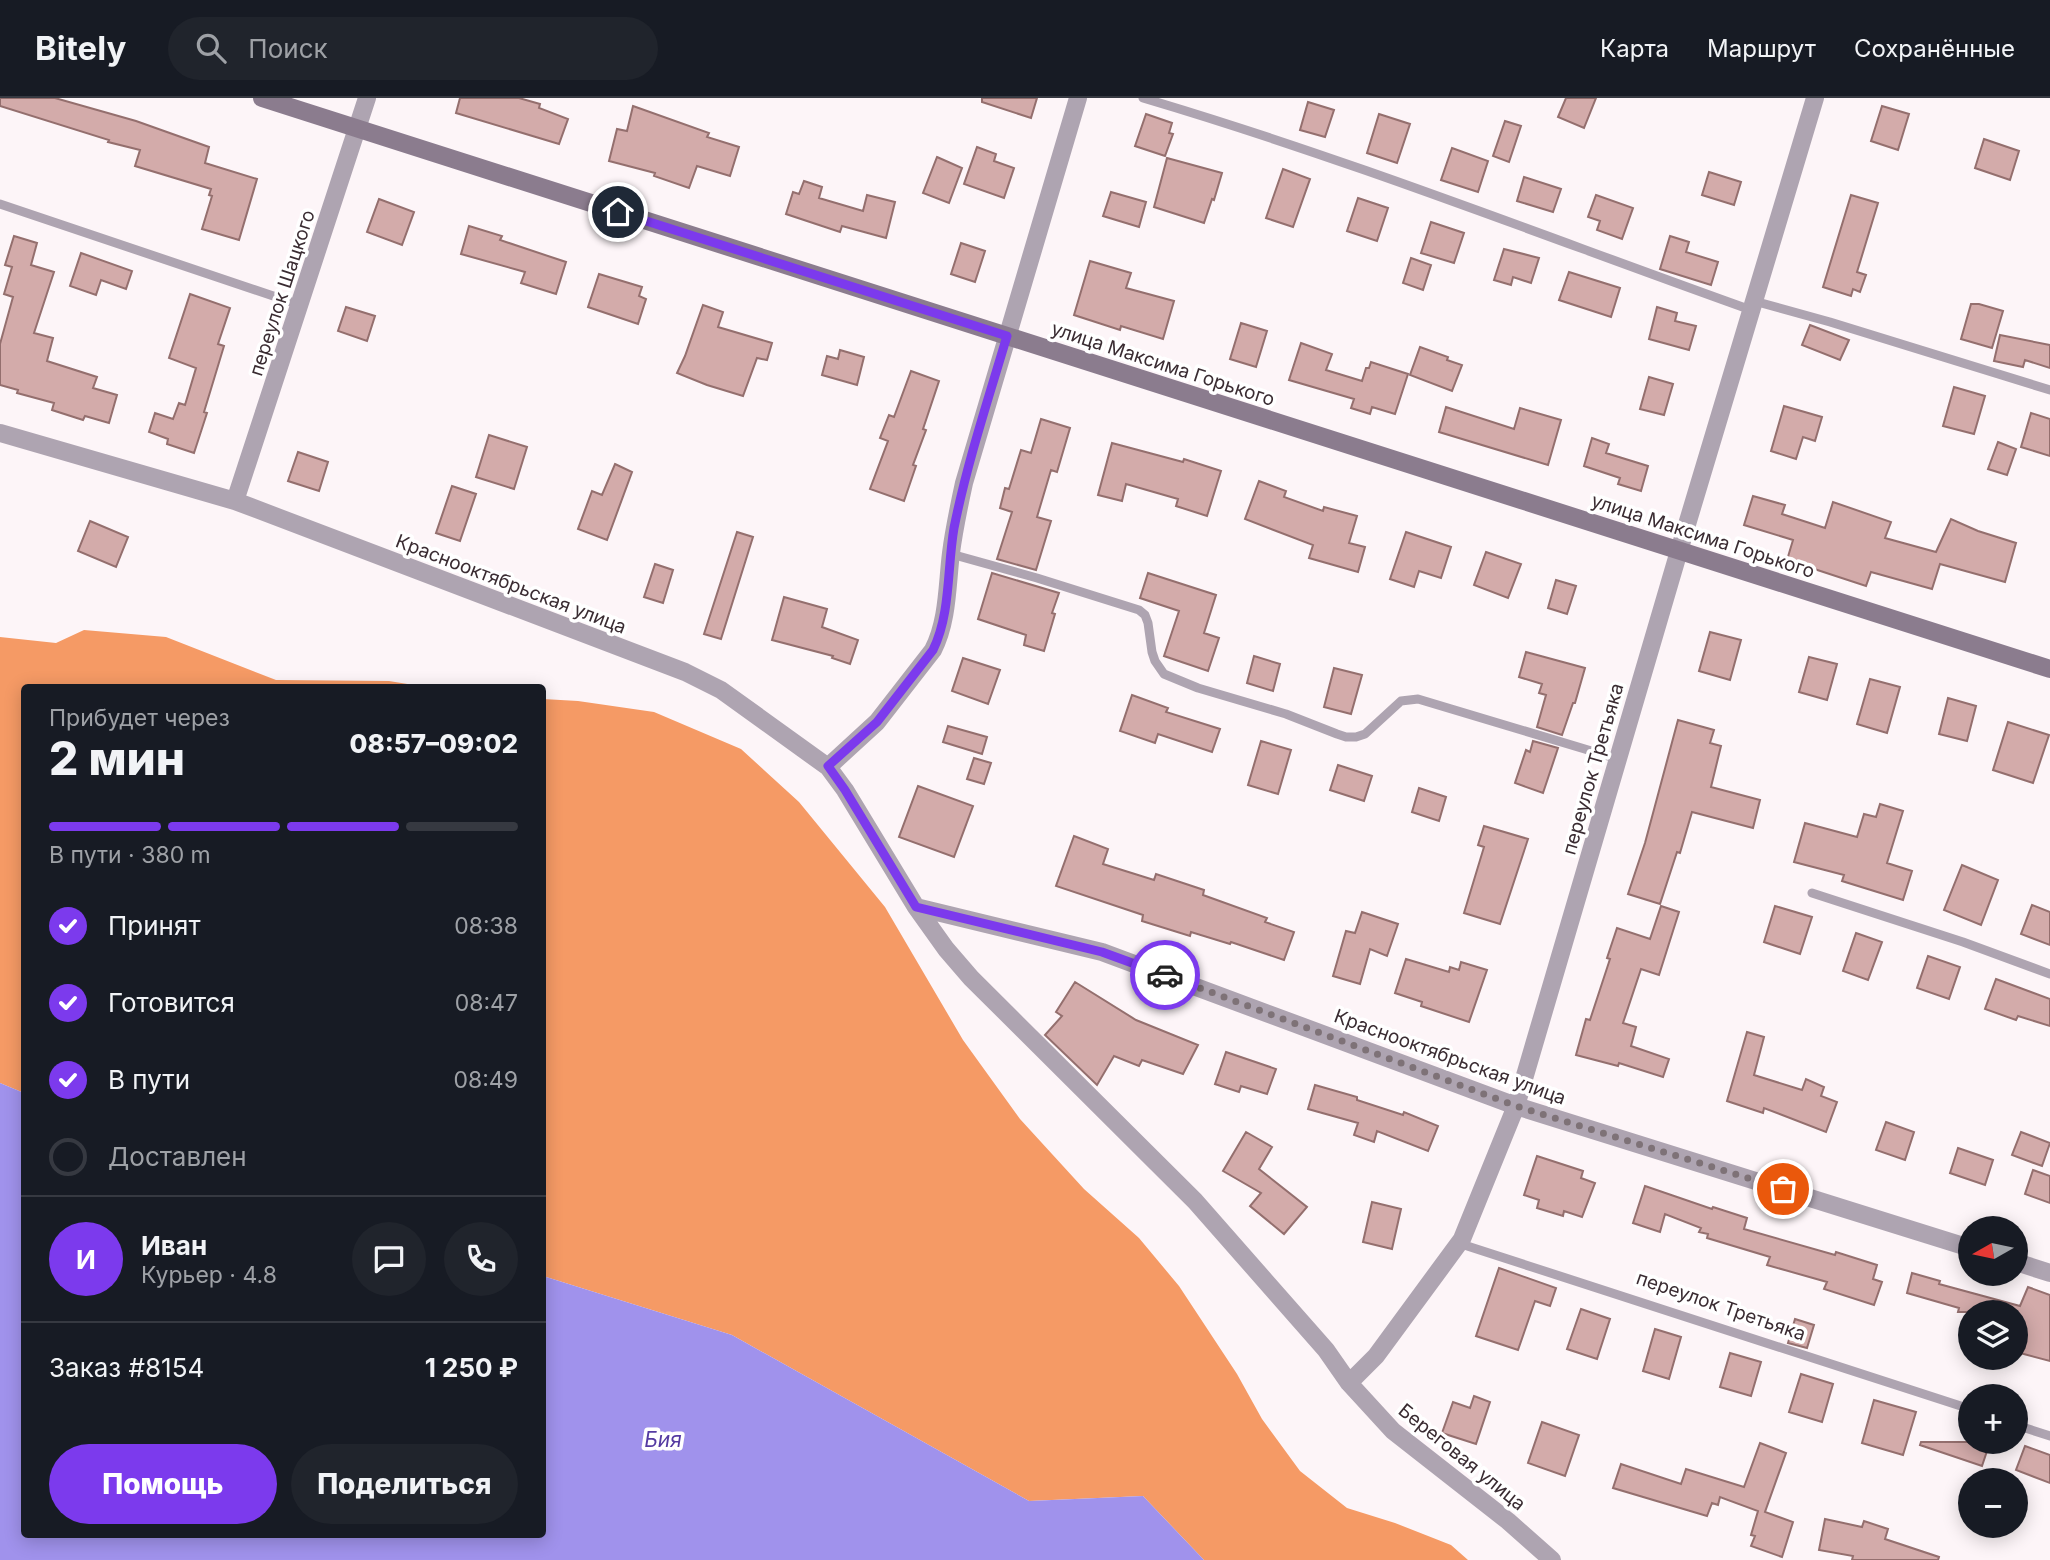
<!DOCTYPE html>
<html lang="ru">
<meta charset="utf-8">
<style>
:root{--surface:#171b24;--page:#20242c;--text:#f1f3f6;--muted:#9ea1a6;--line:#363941;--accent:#7c3aed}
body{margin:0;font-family:Inter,sans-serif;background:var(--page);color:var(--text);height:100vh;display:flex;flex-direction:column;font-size:26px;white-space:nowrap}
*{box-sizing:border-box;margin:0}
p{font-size:23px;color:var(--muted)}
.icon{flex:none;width:38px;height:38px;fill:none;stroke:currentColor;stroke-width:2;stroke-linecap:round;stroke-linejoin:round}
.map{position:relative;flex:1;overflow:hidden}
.details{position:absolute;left:21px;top:586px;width:525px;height:854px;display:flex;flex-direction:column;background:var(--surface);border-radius:7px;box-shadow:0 4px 18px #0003}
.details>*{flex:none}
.needle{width:46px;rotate:261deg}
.fabs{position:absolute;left:1958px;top:1118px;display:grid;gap:14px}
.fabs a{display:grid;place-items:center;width:70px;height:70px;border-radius:50%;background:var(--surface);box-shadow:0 4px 18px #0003;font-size:35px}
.pin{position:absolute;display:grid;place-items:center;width:60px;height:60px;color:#fff;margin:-30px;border:4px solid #fff;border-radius:50%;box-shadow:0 2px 7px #0007}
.courier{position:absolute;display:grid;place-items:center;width:70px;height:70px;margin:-35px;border:5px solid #7c3aed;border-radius:50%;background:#fff;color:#222;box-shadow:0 2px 9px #0007}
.overview em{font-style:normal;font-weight:800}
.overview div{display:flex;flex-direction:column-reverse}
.overview{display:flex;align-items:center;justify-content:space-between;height:119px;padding:0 28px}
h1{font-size:46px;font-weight:800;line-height:52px}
.bar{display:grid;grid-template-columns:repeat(4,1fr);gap:10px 7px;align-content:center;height:84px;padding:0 28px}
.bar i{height:9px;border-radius:5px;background:var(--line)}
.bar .current{background:var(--accent)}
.bar p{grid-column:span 4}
.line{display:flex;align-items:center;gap:18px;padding:0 28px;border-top:2px solid var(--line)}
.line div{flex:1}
.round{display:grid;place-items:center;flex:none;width:74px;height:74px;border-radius:37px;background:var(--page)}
ol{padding:0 28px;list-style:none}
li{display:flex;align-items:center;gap:21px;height:77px}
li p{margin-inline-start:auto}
li .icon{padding:7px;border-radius:50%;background:var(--accent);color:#fff;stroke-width:4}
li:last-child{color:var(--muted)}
li i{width:38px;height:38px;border:4px solid var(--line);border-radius:50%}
.action{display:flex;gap:14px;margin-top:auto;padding:14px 28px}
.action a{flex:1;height:80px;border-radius:42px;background:var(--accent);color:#fff;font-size:28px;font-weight:800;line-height:80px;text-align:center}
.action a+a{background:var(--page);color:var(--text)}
header{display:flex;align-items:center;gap:42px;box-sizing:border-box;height:98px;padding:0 35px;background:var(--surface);border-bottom:2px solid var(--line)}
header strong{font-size:33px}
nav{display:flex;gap:38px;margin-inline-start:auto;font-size:24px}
.search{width:490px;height:63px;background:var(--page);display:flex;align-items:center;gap:18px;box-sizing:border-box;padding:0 24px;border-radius:38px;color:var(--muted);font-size:26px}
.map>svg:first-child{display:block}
.forest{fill:#f59a65}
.water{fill:#a092ec}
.building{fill:#d3abaa;stroke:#946f6e;stroke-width:2}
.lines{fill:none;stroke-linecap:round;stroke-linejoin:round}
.lane{stroke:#aea4b1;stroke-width:9}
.street{stroke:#aea4b1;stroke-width:18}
.secondary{stroke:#8b7c8e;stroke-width:18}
.done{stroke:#7e7277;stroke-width:7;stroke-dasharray:0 12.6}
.route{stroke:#7c3aed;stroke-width:9}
.labels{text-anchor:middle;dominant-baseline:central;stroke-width:7;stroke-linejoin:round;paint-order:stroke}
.street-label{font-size:19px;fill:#3a2c32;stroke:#fff}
.water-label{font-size:21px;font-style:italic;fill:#553ba2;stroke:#fff}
</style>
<header>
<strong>Bitely</strong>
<div class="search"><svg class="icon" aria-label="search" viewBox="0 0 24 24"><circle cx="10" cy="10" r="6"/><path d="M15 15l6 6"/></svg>Поиск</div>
<nav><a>Карта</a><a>Маршрут</a><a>Сохранённые</a></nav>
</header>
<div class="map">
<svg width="2050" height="1462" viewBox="0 0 2050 1462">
<rect width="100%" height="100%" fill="#fdf5f8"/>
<path class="forest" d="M84,532l82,7 110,43 113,1 43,7h-408v405l-24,-10v-446l56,6z
M543,601l35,2 76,11 87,37 58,53 86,105 78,133 57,79 64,70 55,49 40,48 58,88 25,45 38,52 47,37 48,15 56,22 17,15h-264l-61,-64 -114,5 -297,-166 -189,-59z"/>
<path class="water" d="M0,985l24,10v442h518l1,-259 189,59 297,166 114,-5 61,64h-1204z"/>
<path class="building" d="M0,0h55l81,23 73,26 -4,16 52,16 -18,61 -37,-11 10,-33 -3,-1 2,-6 -76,-23 5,-16 -32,-8 1,-2 -109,-34z
M460,0h59l21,6 -1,4 29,11 -9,25 -103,-31z
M982,0h55l-6,20 -49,-16z
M1566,0h30l-12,30 -26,-11z
M1308,4l26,8 -9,27 -25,-7z
M633,8l76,27 -2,4 32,10 -9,29 -33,-10 -8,22 -35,-12 1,-3 -46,-12 8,-32 10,2z
M1882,8l27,8 -11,36 -27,-9z
M1146,16l26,9 -3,10 4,1 -8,22 -30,-10z
M1379,16l31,10 -13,39 -30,-10z
M1505,23l16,5 -12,36 -16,-6z
M1984,41l35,12 -9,29 -35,-12z
M977,49l19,7 -2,7 20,7 -10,30 -40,-14z
M1452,50l36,13 -10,31 -37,-12z
M937,59l25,11 -13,35 -26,-10z
M1167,60l55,15 -8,27 -2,-1 -8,24 -50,-16z
M1283,71l27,10 -17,48 -27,-9z
M1709,74l32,10 -7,23 -32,-10z
M1524,79l37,12 -8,23 -36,-11z
M804,83l18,6 -3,11 44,13 4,-16 28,7 -9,36 -44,-12 -2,6 -54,-18 7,-22 6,2z
M1111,94l35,10 -7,25 -36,-11z
M1596,97l37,13 -11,31 -25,-9 3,-9 -12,-4z
M1851,97l27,8 -21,69 9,3 -6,17 -7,-3 -2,7 -28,-9z
M1358,100l30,10 -11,33 -30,-10z
M379,101l35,13 -12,33 -35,-13z
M1431,124l33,11 -10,30 -33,-10z
M469,128l33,10 -2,4 66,22 -10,32 -35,-11 4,-11 -64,-18z
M14,138l23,7 -6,22 23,7 -20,61 19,5 -6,23 50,16 -4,11 24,7 -8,28 -24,-7 -2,4 -31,-10 2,-7 -37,-10 1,-3 -18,-5v-41l13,-47 -9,-3 8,-27 -7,-2z
M1670,138l19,6 -3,10 32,10 -7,23 -51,-16z
M961,145l24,8 -10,31 -24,-8z
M1504,151l35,9 -8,25 -18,-6 -2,8 -17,-5z
M81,155l51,18 -6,18 -25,-9 -5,15 -26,-9z
M1411,160l20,7 -8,25 -20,-7z
M1090,163l41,12 -5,15 48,13 -11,38 -42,-13 -1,4 -46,-15z
M1569,174l51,16 -9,29 -52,-17z
M599,176l43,13 -3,9 7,3 -8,25 -50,-17z
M190,196l40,14 -12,36 6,2 -20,66 3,1 -13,40 -27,-9 1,-5 -19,-7 6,-19 18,6 6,-16 6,2 11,-37 -27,-10z
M1971,206h8l24,7 -11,37 -31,-9z
M703,207l20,7 -5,15 54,16 -5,17 -10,-2 -14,38 -36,-11 -30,-12 8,-17z
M346,209l29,9 -8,25 -29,-10z
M1657,209l20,6 -2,8 21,5 -7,24 -40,-11z
M1241,225l26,8 -11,36 -26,-8z
M1810,227l39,15 -9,20 -38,-15z
M2000,237l50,10v23l-25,-8 -2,7 -29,-6z
M1301,245l31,11 -6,16 36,11 4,-13h3l2,-6 37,12 -13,40 -23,-7 -2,7 -19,-6 3,-9 -65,-19z
M1420,249l28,10 -1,3 15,5 -10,26 -42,-16z
M840,252l24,7 -7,28 -35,-10 5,-19 11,3z
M911,273l28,10 -16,48 3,1 -13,35 3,1 -12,35 -34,-12 18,-48 -8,-3 9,-23 5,2z
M1649,279l24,7 -9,31 -24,-6z
M1954,289l31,9 -11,38 -31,-8z
M1784,308l38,11 -7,24 -12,-4 -7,22 -25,-8z
M1446,309l68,22 6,-21 41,12 -13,45 -109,-33z
M2031,315l19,6v37l-29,-9z
M1041,321l29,9 -13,44 -6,-2 -14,47 14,4 -15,49 -39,-11 15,-47 -12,-4 5,-20 4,1 12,-39 10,3z
M489,337l38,12 -13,42 -38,-12z
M1592,340l17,6 -3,9 42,13 -7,25 -23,-7 2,-6 -36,-12z
M1998,344l18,7 -9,26 -19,-6z
M1112,345l71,19 1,-3 37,12 -14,45 -31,-10 2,-7 -52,-15 -4,17 -24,-6z
M298,354l30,10 -9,29 -31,-10z
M615,366l17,8 -25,68 -29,-11 14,-38 10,4z
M1259,383l27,10 -2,6 39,14 1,-4 33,9 -8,27 16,4 -7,25 -49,-14 4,-13 -68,-26z
M452,388l24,8 -16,47 -24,-8z
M1753,398l32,9 -3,9 43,14 8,-26 58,20 -6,16 51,14 15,-33 27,12 38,12 -11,39 -65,-18 -8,25 -61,-17 -5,14 -79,-26 6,-20 -49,-15z
M90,423l38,16 -12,30 -38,-16z
M737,434l16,5 -32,102 -17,-5z
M1406,434l45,15 -10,31 -22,-7 -5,16 -24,-8z
M1486,454l35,12 -13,34 -34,-13z
M655,466l18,6 -10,33 -19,-6z
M992,475l67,20 -7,20 3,1 -11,37 -20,-6 2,-10 -48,-16z
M1148,475l68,22 -12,38 15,5 -11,33 -44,-15 15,-45 -39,-13z
M1556,482l20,6 -9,28 -19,-6z
M784,499l43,12 -5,18 36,13 -8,24 -18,-6 1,-2 -61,-16z
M1710,534l31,8 -11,40 -31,-9z
M1526,554l59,16 -10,35h-2l-11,32 -25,-8 9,-32 -7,-2 3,-9 -23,-7z
M1254,558l26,8 -7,27 -26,-8z
M1809,559l28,7 -10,36 -28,-8z
M963,560l37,12 -12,34 -36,-13z
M1334,570l28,7 -11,39 -27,-7z
M1870,581l30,8 -13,46 -30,-9z
M1132,597l36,13 -2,4 54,17 -8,23 -54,-18 -3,9 -35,-12z
M1948,600l28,8 -9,35 -28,-7z
M1678,622l36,10 -4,13 11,3 -10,41 49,13 -7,28 -61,-16 -12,41 -3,-1 -17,52 -32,-10 17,-51z
M2008,624l41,13 -16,48 -40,-13z
M948,628l39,11 -5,17 -39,-12z
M1261,643l30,9 -13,44 -30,-9z
M1533,643l25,7 -15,45 -28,-10 11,-33 4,2z
M974,660l17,5 -7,21 -17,-5z
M1338,667l34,11 -8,25 -34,-11z
M918,688l55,20 -19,51 -55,-20z
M1419,690l27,9 -7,24 -27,-9z
M1880,706l23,7 -16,52 25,8 -9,29 -61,-19 2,-6 -50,-13 11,-39 52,14 7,-23 12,3z
M1484,728l44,13 -28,85 -36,-11 20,-66 -6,-2z
M1074,738l34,13 -5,15 51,16 2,-6 48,16 -1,5 64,23 -2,4 29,10 -10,28 -53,-18 -1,2 -39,-12 -1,4 -48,-15 1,-6 -87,-29z
M1962,767l36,15 -17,45 -37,-15z
M2032,807l18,7v33l-29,-11z
M1661,808l18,6 -20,63 -18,-6 -18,54 13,4 -5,19 38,13 -6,18 -44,-14 -1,3 -42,-11 10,-36 4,1 20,-61 -3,-1 10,-30 33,11z
M1775,808l37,11 -12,37 -36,-12z
M1362,814l36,12 -11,32 -17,-7 -10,35 -27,-8 13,-45 9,2z
M1856,835l26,9 -14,38 -25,-9z
M1928,858l32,11 -11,32 -32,-11z
M1406,861l43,13 1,-5 9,3 2,-8 26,8 -18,52 -48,-16 1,-4 -27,-9z
M1996,881l54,20v27l-32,-10 -2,4 -31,-11z
M1075,884l61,38 62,25 -15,29 -41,-14 -3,6 -25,-10 -17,29 -52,-50 17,-19 -6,-4z
M1747,934l17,5 -10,38 48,15 4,-11 18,8 -3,9 16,6 -11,30 -62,-24 -1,5 -36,-12z
M1226,954l50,17 -9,25 -26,-8 -2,6 -24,-8z
M1315,987l42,12v3l46,15 1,-3 34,14 -10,25 -51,-20 -3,11 -20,-7 4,-12 -50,-14z
M1886,1024l28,10 -9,28 -29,-10z
M1246,1034l26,15 -13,22 48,38 -23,27 -34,-28 11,-13 -38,-22z
M2021,1034l29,11 -8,23 -30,-11z
M1958,1050l35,12 -8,25 -35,-12z
M1537,1058l46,15 -2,7 14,5 -13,34 -18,-6 -1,5 -26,-8 2,-8 -15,-5z
M2033,1072l17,6v27l-25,-9z
M1645,1088l67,23 1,-2 34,11 -3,11 91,26 1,-3 41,13 -4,14 9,3 -8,23 -50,-16 3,-7 -60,-17 3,-8 -63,-19 1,-4 -9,-2 2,-4 -36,-14 -5,18 -27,-9z
M1372,1104l29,7 -9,40 -29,-7z
M1499,1170l57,20 -6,18 -15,-5 -17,49 -42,-14z
M1912,1175l28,8 -1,3 81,22 8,-19 22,8v66l-30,-8 3,-11 -7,-2v-28h-58l1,-4 -52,-15z
M1581,1211l29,10 -13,40 -30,-10z
M1795,1221l19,6 -7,23 -19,-5z
M1655,1231l26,8 -12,42 -26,-8z
M1730,1255l31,9 -10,34 -31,-9z
M1801,1276l32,10 -11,38 -33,-10z
M1474,1298l16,6 -14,42 -34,-11 11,-31 17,6z
M1874,1302l42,12 -13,43 -41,-12z
M1542,1324l37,13 -14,41 -37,-13z
M1921,1344h69l-8,24 -62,-21z
M1760,1345l26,10 -21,59 28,10 -11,35 -31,-11 4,-10 -4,-1 7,-24 -38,-14 -2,8 -6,-2 -5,13 -94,-28 8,-24 60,20 5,-15 58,18z
M2025,1348l25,9v28l-34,-13z
M1825,1421l37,8 2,-6 24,8 -3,10 54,18 -1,3h-86l1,-4 -34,-6z"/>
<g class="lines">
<path class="lane" d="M1143,0c206,61 406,140 608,212
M0,106l300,101
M1754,203l76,21 220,68
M951,456l86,24 102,32 6,5 3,8 4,29 3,9 9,13 34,14 88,26 51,20 9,3h10l9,-3 36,-33 17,-2 200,60
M1812,795l151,49 87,32
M1458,1145l512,166
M2016,1327l34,11"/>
<path class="street" d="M0,335l235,68 450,171 36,18 107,77 17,23 71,117 30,42 25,29 224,223 131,149 23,33 44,48 115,90 44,39
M235,403l132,-403
M828,669l49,-45 56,-72c15,-29 14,-65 18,-97 3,-24 8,-47 13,-70l114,-385
M916,809l186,45 414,154 454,142
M2016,1164l34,11
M1349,1285l27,-27 86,-117 54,-133 163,-555 136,-453"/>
<path class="secondary" d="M262,0l1788,571"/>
</g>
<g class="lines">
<path class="done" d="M1165,877l351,131 267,83"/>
<path class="route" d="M618,114l389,124c-19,64 -40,127 -53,192 -7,40 -3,85 -21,122l-56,72 -49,44 17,24 71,117 186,45 63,23"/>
</g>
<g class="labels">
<g class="street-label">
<text transform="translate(282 195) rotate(-72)">переулок Шацкого</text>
<text transform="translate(1163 266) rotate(18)">улица Максима Горького</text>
<text transform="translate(1703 438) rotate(18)">улица Максима Горького</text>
<text transform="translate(511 486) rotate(21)">Краснооктябрьская улица</text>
<text transform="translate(1593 671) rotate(-74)">переулок Третьяка</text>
<text transform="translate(1450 959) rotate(20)">Краснооктябрьская улица</text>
<text transform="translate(1721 1208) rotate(19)">переулок Третьяка</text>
<text transform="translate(1462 1359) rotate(39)">Береговая улица</text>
</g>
<g class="water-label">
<text x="663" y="1341">Бия</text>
</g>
</g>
</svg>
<div class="fabs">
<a><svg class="needle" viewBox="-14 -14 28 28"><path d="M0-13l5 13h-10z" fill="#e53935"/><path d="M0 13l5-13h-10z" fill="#9ea1a6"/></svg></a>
<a><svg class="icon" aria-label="layers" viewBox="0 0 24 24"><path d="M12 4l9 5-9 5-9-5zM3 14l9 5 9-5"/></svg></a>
<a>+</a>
<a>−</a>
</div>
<div class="pin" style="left:1783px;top:1091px;background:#ea580c"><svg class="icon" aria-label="bag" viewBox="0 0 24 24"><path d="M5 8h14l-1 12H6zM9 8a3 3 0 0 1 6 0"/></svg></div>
<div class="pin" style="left:618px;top:114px;background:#1f2937"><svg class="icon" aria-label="home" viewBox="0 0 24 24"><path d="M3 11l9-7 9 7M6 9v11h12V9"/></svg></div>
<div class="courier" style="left:1165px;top:877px"><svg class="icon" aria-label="car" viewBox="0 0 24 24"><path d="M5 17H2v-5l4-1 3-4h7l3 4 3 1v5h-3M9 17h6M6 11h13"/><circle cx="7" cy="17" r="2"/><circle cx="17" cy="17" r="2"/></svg></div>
<section class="details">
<div class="overview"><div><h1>2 мин</h1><p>Прибудет через</p></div><em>08:57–09:02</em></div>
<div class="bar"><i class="current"></i><i class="current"></i><i class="current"></i><i></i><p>В пути · 380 m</p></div>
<ol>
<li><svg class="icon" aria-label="check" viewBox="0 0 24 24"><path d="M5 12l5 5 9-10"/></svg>Принят<p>08:38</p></li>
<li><svg class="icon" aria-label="check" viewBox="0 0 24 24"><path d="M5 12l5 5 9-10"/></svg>Готовится<p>08:47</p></li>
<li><svg class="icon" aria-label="check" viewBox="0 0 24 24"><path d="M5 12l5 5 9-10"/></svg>В пути<p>08:49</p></li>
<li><i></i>Доставлен</li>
</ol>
<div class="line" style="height:126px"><b class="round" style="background:var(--accent);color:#fff">И</b><div><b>Иван</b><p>Курьер · 4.8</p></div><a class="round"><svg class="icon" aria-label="chat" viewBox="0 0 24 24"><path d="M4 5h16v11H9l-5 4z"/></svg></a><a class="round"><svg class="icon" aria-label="phone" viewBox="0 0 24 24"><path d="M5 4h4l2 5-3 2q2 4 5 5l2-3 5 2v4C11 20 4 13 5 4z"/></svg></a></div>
<div class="line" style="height:91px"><div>Заказ #8154</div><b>1 250 ₽</b></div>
<div class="action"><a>Помощь</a><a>Поделиться</a></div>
</section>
</div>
